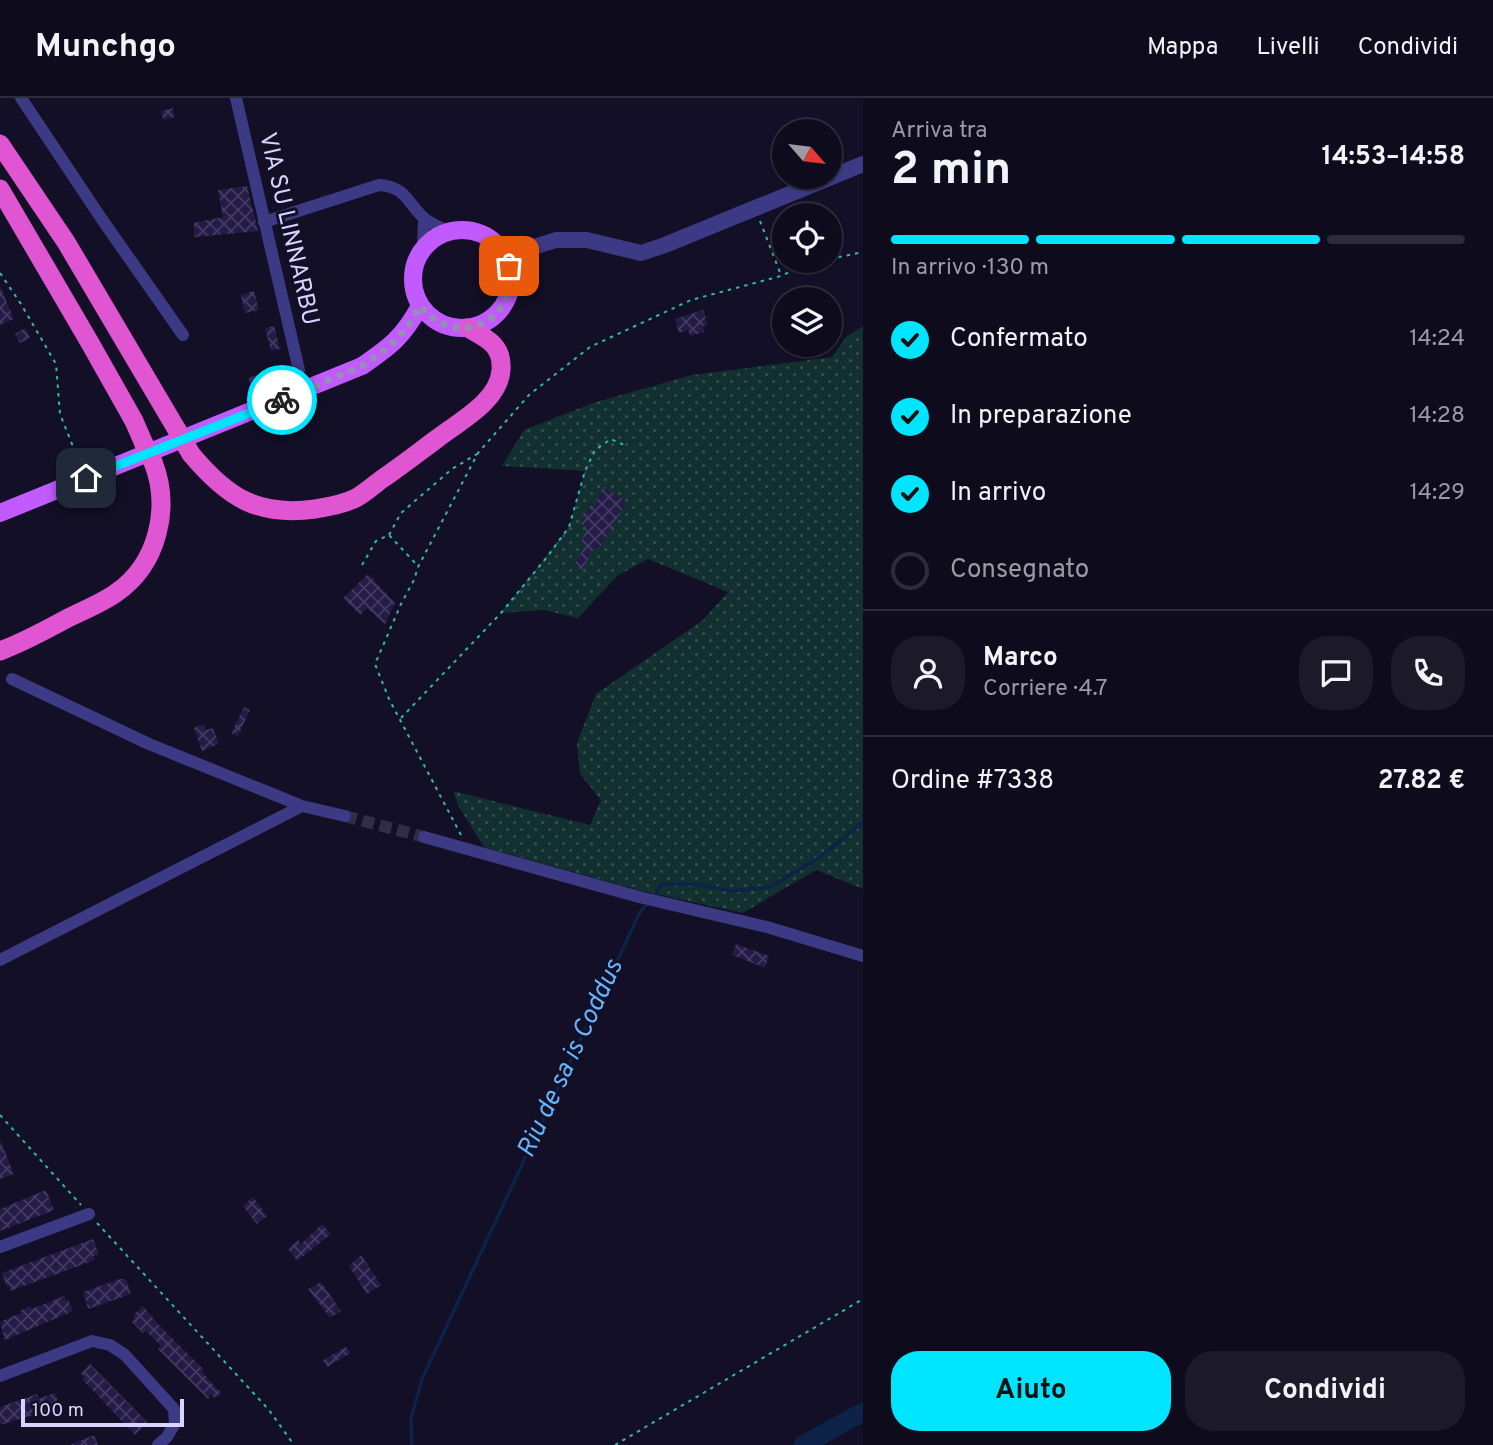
<!DOCTYPE html>
<html lang="it">
<meta charset="utf-8">
<style>
:root{--surface:#0e0b1c;--page:#1c1929;--text:#f1f3f6;--muted:#9b9ba3;--line:#2e2b3b;--accent:#00e5ff}
body{margin:0;font-family:Overpass,sans-serif;background:var(--page);color:var(--text);height:100vh;display:flex;flex-direction:column;font-size:26px;white-space:nowrap}
*{box-sizing:border-box;margin:0}
p{font-size:23px;color:var(--muted)}
.icon{flex:none;width:38px;height:38px;fill:none;stroke:currentColor;stroke-width:2;stroke-linecap:round;stroke-linejoin:round}
.map{position:relative;flex:1;overflow:hidden}
.drawer{display:flex;flex-direction:column;background:var(--surface);width:630px}
.drawer>*{flex:none}
.needle{width:46px;rotate:118deg}
.tools{position:absolute;left:772px;top:21px;display:grid;gap:14px}
.tools a{display:grid;place-items:center;width:70px;height:70px;border-radius:50%;background:var(--surface);box-shadow:0 2px 5px #0004,0 0 0 2px var(--line);font-size:35px}
.scale{position:absolute;left:21px;bottom:18px;width:163px;box-sizing:border-box;padding-left:7px;border:4px solid #d9d4ff;border-top:0;font-size:19px;line-height:24px;white-space:nowrap;color:#d9d4ff;-webkit-text-stroke:5px #130f26;paint-order:stroke}
.pin{position:absolute;display:grid;place-items:center;width:60px;height:60px;color:#fff;margin:-30px;border-radius:14px;box-shadow:0 4px 10px #0006}
.courier{position:absolute;display:grid;place-items:center;width:70px;height:70px;margin:-35px;border:5px solid #00e5ff;border-radius:50%;background:#fff;color:#222;box-shadow:0 2px 9px #0007}
.headline em{font-style:normal;font-weight:700}
.headline div{display:flex;flex-direction:column-reverse}
.headline{display:flex;align-items:center;justify-content:space-between;height:119px;padding:0 28px}
h1{font-size:46px;font-weight:700;line-height:52px}
.bar{display:grid;grid-template-columns:repeat(4,1fr);gap:10px 7px;align-content:center;height:84px;padding:0 28px}
.bar i{height:9px;border-radius:5px;background:var(--line)}
.bar .current{background:var(--accent)}
.bar p{grid-column:span 4}
.line{display:flex;align-items:center;gap:18px;padding:0 28px;border-top:2px solid var(--line)}
.line div{flex:1}
.round{display:grid;place-items:center;flex:none;width:74px;height:74px;border-radius:28px;background:var(--page)}
ol{padding:0 28px;list-style:none}
li{display:flex;align-items:center;gap:21px;height:77px}
li p{margin-inline-start:auto}
li .icon{padding:7px;border-radius:50%;background:var(--accent);color:#111;stroke-width:4}
li:last-child{color:var(--muted)}
li i{width:38px;height:38px;border:4px solid var(--line);border-radius:50%}
.cta{display:flex;gap:14px;margin-top:auto;padding:14px 28px}
.cta a{flex:1;height:80px;border-radius:28px;background:var(--accent);color:#111;font-size:28px;font-weight:700;line-height:80px;text-align:center}
.cta a+a{background:var(--page);color:var(--text)}
header{display:flex;align-items:center;gap:42px;box-sizing:border-box;height:98px;padding:0 35px;background:var(--surface);border-bottom:2px solid var(--line)}
header strong{font-size:33px}
nav{display:flex;gap:38px;margin-inline-start:auto;font-size:24px}
main{display:flex;flex:1;min-height:0}
.map>svg:first-child{display:block}
.grass{fill:url(#grass-dots)}
.lines{fill:none;stroke-linecap:round;stroke-linejoin:round}
.stream{stroke:#0c2248;stroke-width:3.5}
.river{stroke:#0c2248;stroke-width:19}
.building{fill:url(#building-cross-hatch)}
.minor-tunnel{stroke:#312d47;stroke-width:12;stroke-dasharray:12 6;stroke-linecap:butt}
.path{stroke:#2fb8b0;stroke-width:2;stroke-dasharray:3.5 5;stroke-linecap:butt}
.minor{stroke:#3d3a85;stroke-width:12}
.tertiary{stroke:#3d3a85;stroke-width:16}
.primary{stroke:#c25bff;stroke-width:18}
.trunk{stroke:#e055d1;stroke-width:19}
.trunk-bridge{stroke:#e055d1;stroke-width:19}
.done{stroke:#948fb3;stroke-width:7;stroke-dasharray:0 12.6}
.route{stroke:#00e5ff;stroke-width:9}
.labels{text-anchor:middle;dominant-baseline:central;stroke-width:6;stroke-linejoin:round;paint-order:stroke}
.street-label{font-size:24px;fill:#d9d4ff;stroke:#130f26}
.water-label{font-size:26px;font-style:italic;fill:#62b6ff;stroke:#130f26}
</style>
<header>
<strong>Munchgo</strong>
<nav><a>Mappa</a><a>Livelli</a><a>Condividi</a></nav>
</header>
<main>
<div class="map">
<svg width="863" height="1347" viewBox="0 0 863 1347">
<defs>
<pattern id="grass-dots" width="8" height="8" patternUnits="userSpaceOnUse" patternTransform="scale(1.75)"><rect width="8" height="8" fill="#12302f"/><path d="M2 2h.1M6 6h.1" fill="none" stroke="#344d4e" stroke-width="1.8" stroke-linecap="round"/></pattern>
<pattern id="building-cross-hatch" width="8" height="8" patternUnits="userSpaceOnUse" patternTransform="scale(1.75)"><rect width="8" height="8" fill="#241b47"/><path d="M0 0l8 8M0 8l8-8" fill="none" stroke="#433b63"/></pattern>
</defs>
<rect width="100%" height="100%" fill="#130f26"/>
<path class="grass" d="M863,228v563l-47,-19 -73,43 -101,-22 -158,-44 -25,-40 -6,-16 137,34 11,-25 -21,-26 -3,-31 19,-49 107,-74 25,-28 -80,-33 -31,17 -39,42 -34,-8 -43,3 68,-86 16,-56 -83,-5 22,-36 69,-27 99,-28 140,-18 14,-20z"/>
<g class="lines">
<path class="stream" d="M652,800l10,-14h35l35,7 38,-4 50,-30 43,-35
M412,1347l-1,-27 11,-39 218,-467 7,-8"/>
<path class="river" d="M803,1347l60,-33"/>
</g>
<path class="building" d="M173,10l2,9 -12,3 -2,-9z
M247,88l11,45 -64,6v-14l29,-6 -5,-27z
M0,188l14,33 -14,6z
M254,193l5,19 -14,3 -4,-18z
M703,212l5,15 -5,1 1,6 -14,4 -2,-6 -9,3 -4,-14z
M274,228l6,23 -9,2 -6,-23z
M25,230l5,10 -10,5 -5,-9z
M257,277l4,9 -10,3 -3,-9z
M604,389l23,15 -29,48 -4,-2 -12,22 -8,-5 12,-20 -6,-2 8,-15 -7,-4 7,-16 3,2z
M368,476l27,29 -10,21 -18,-16 -7,7 -17,-17z
M244,609l6,3 -12,26 -7,-3z
M204,626l2,6 7,-2 6,16 -17,7 -8,-23z
M736,846l33,12 -4,12 -33,-13z
M0,1042l14,34 -14,5z
M46,1092l8,20 -54,21v-22z
M253,1099l14,19 -10,8 -14,-18z
M322,1126l9,10 -34,27 -9,-12 10,-9 3,4z
M93,1141l6,15 -6,2 2,4 -85,31 -1,-5 -2,1 -5,-14z
M361,1157l20,30 -14,9 -18,-28z
M120,1181h6l5,15 -43,15 -5,-17z
M321,1184l20,29 -11,7 -22,-29z
M64,1198l2,5 2,-1 5,11 -68,29 -5,-18 21,-9 -1,-2 10,-5 2,3z
M143,1208l16,19 45,45 -2,2 19,21 -6,5 -4,-3 -3,4 -50,-50 3,-3 -15,-15 -3,2 -11,-11 3,-4 -2,-2z
M346,1249l5,6 -24,14 -4,-7z
M90,1266l57,58 -12,13 -53,-56 2,-2 -3,-3z
M55,1295l6,18 -8,3 -1,-3h-5l-47,14v-18l37,-13 1,5z
M94,1337l4,10h-28z"/>
<g class="lines">
<path class="minor-tunnel" d="M345,718l79,21"/>
<path class="path" d="M760,123l21,54
M830,161l33,-7
M0,175l21,31 35,60 4,50 20,50
M389,437l12,-22 51,-44 25,-15
M362,467l14,-24 13,-6 28,30
M401,620l100,-105 46,-56 22,-30 16,-56 10,-21 16,-11 13,6
M461,737l-72,-136 -14,-35 26,-60 13,-24 4,-13 60,-114 51,-58 61,-48 101,-47 90,-24 24,-11 18,-4
M0,1017l81,90
M97,1125l172,187 25,35
M615,1347l248,-146"/>
<path class="minor" d="M21,0l80,120 82,117
M236,0l63,272
M264,124l115,-37c28,2 27,17 45,33 6,6 17,9 25,14
M423,151l1,-31
M12,581l137,65 153,62 43,10
M424,739l215,60 128,30 96,29
M0,862l302,-154
M0,1149l89,-33
M0,1278l92,-35 18,4 15,10 49,54 1,14 -8,14 -9,8"/>
<path class="tertiary" d="M496,145l20,6 18,-2 22,-7h31l54,13 24,-8 198,-81
M511,181l10,-18 13,-14"/>
<path class="primary" d="M413 181a49 49 0 1 1 98 0a49 49 0 1 1-98 0Z
M0,415l362,-147c29,-20 41,-29 58,-60"/>
<path class="trunk" d="M0,46l66,98 111,188
M0,91l90,154 44,78 10,23
M191,356c36,43 66,63 124,55 13,-2 29,-5 41,-11 9,-5 18,-13 26,-19 19,-13 37,-27 56,-41 22,-17 61,-37 63,-68 2,-25 -15,-32 -33,-42
M0,553c24,-9 46,-21 68,-33 16,-8 34,-15 48,-25 42,-29 55,-85 37,-131"/>
<path class="trunk-bridge" d="M177,332l14,24
M144,346l9,18"/>
</g>
<g class="lines">
<path class="done" d="M282,302l80,-34c29,-20 41,-29 58,-60 37,44 97,17 89,-40"/>
<path class="route" d="M86,380l196,-78"/>
</g>
<g class="labels">
<g class="street-label">
<text transform="translate(288 131) rotate(77)">VIA SU LINNARBU</text>
</g>
<g class="water-label">
<text transform="translate(571 961) rotate(-65)">Riu de sa is Coddus</text>
</g>
</g>
</svg>
<div class="tools">
<a><svg class="needle" viewBox="-14 -14 28 28"><path d="M0-13l5 13h-10z" fill="#e53935"/><path d="M0 13l5-13h-10z" fill="#9b9ba3"/></svg></a>
<a><svg class="icon" aria-label="locate" viewBox="0 0 24 24"><circle cx="12" cy="12" r="6"/><path d="M12 2v4M12 18v4M2 12h4M18 12h4"/></svg></a>
<a><svg class="icon" aria-label="layers" viewBox="0 0 24 24"><path d="M12 4l9 5-9 5-9-5zM3 14l9 5 9-5"/></svg></a>
</div>
<div class="scale">100 m</div>
<div class="pin" style="left:509px;top:168px;background:#ea580c"><svg class="icon" aria-label="bag" viewBox="0 0 24 24"><path d="M5 8h14l-1 12H6zM9 8a3 3 0 0 1 6 0"/></svg></div>
<div class="pin" style="left:86px;top:380px;background:#1f2937"><svg class="icon" aria-label="home" viewBox="0 0 24 24"><path d="M3 11l9-7 9 7M6 9v11h12V9"/></svg></div>
<div class="courier" style="left:282px;top:302px"><svg class="icon" aria-label="bike" viewBox="0 0 24 24"><circle cx="6" cy="16" r="4"/><circle cx="18" cy="16" r="4"/><path d="M6 16l4-8h5l3 8M10 8l3 8H6M13 5h3"/></svg></div>
</div>
<section class="drawer">
<div class="headline"><div><h1>2 min</h1><p>Arriva tra</p></div><em>14:53–14:58</em></div>
<div class="bar"><i class="current"></i><i class="current"></i><i class="current"></i><i></i><p>In arrivo · 130 m</p></div>
<ol>
<li><svg class="icon" aria-label="check" viewBox="0 0 24 24"><path d="M5 12l5 5 9-10"/></svg>Confermato<p>14:24</p></li>
<li><svg class="icon" aria-label="check" viewBox="0 0 24 24"><path d="M5 12l5 5 9-10"/></svg>In preparazione<p>14:28</p></li>
<li><svg class="icon" aria-label="check" viewBox="0 0 24 24"><path d="M5 12l5 5 9-10"/></svg>In arrivo<p>14:29</p></li>
<li><i></i>Consegnato</li>
</ol>
<div class="line" style="height:126px"><a class="round"><svg class="icon" aria-label="person" viewBox="0 0 24 24"><circle cx="12" cy="8" r="4"/><path d="M4 21q1-7 8-7t8 7"/></svg></a><div><b>Marco</b><p>Corriere · 4.7</p></div><a class="round"><svg class="icon" aria-label="chat" viewBox="0 0 24 24"><path d="M4 5h16v11H9l-5 4z"/></svg></a><a class="round"><svg class="icon" aria-label="phone" viewBox="0 0 24 24"><path d="M5 4h4l2 5-3 2q2 4 5 5l2-3 5 2v4C11 20 4 13 5 4z"/></svg></a></div>
<div class="line" style="height:91px"><div>Ordine #7338</div><b>27.82 €</b></div>
<div class="cta"><a>Aiuto</a><a>Condividi</a></div>
</section>
</main>
